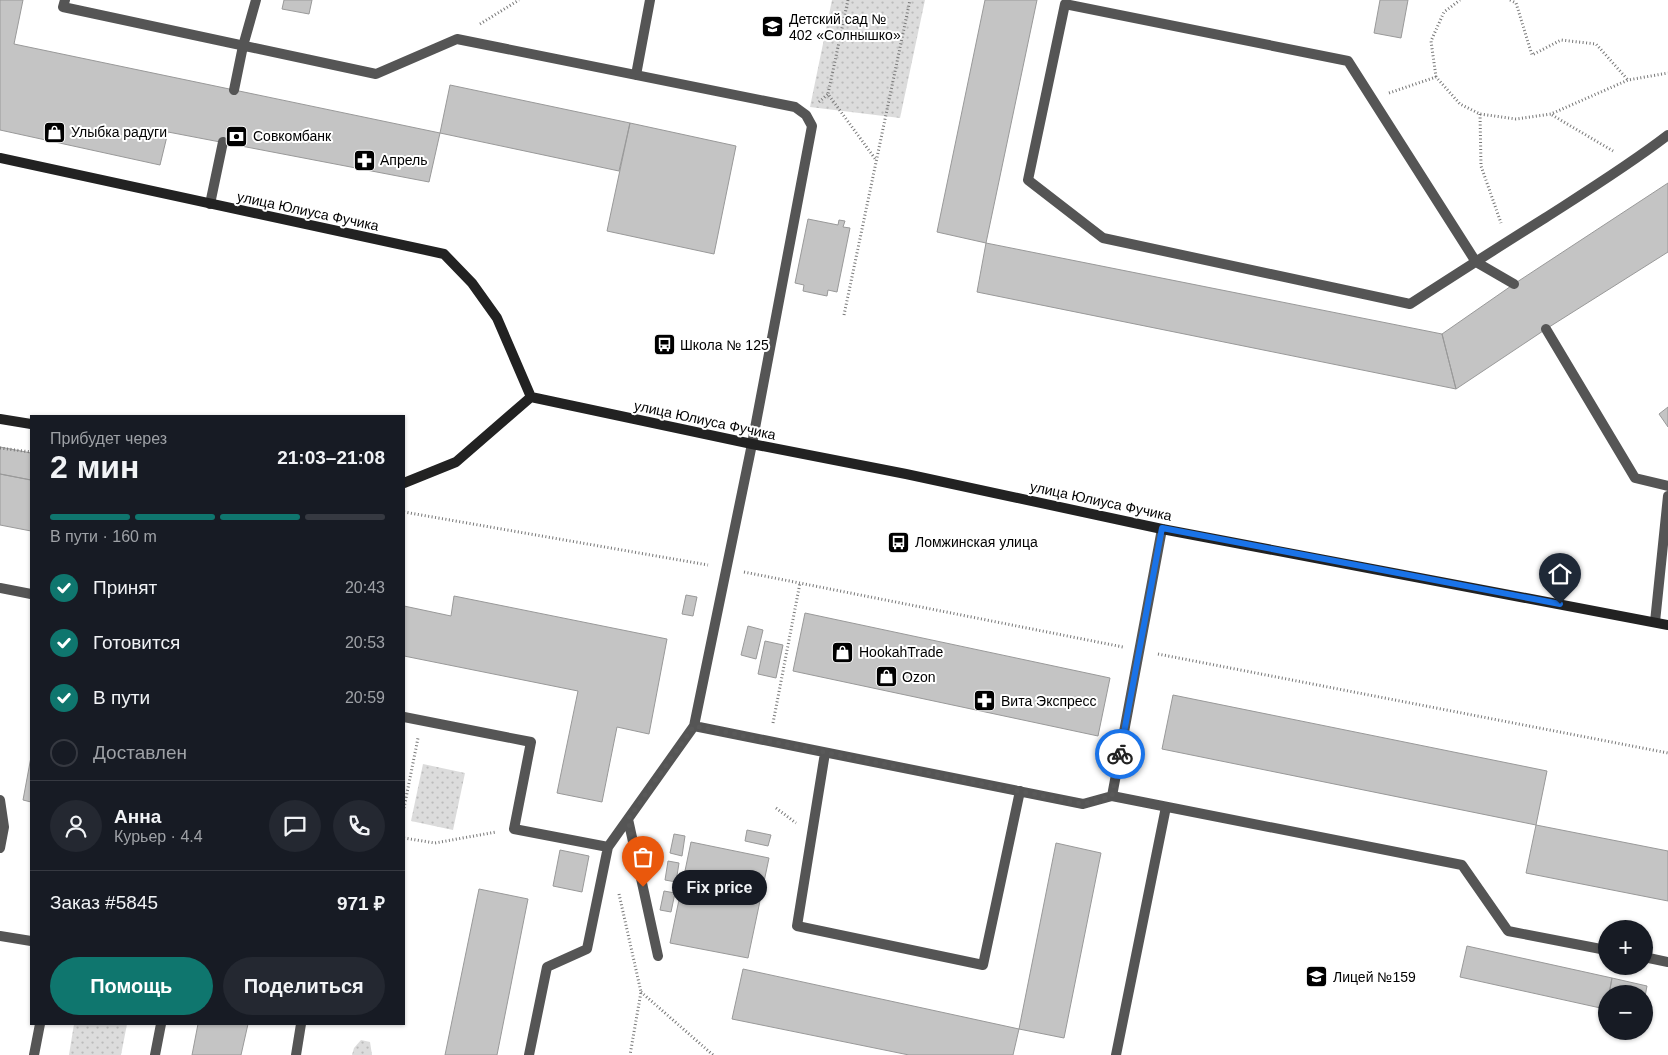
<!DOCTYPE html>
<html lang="ru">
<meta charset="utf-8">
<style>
:root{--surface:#171b24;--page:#242831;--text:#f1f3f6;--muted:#9ea1a6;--line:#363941;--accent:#0f766e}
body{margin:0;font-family:Helvetica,sans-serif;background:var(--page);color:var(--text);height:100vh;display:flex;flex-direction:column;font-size:19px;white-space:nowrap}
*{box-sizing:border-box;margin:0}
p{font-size:16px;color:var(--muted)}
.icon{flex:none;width:28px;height:28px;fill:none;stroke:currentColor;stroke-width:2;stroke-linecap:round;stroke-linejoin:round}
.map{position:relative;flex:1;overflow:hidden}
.sheet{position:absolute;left:30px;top:415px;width:375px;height:610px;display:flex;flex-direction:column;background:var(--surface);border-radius:0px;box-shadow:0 1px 4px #0004}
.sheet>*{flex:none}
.controls{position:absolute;left:1598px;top:920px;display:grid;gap:10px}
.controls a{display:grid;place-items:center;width:55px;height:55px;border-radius:50%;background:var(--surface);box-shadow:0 1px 4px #0004;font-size:25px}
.pin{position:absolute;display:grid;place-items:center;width:42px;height:42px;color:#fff;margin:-51px -21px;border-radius:50% 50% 50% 0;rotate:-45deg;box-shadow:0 0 5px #0007}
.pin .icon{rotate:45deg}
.courier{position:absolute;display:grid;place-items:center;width:50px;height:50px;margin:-25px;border:4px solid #1a73e8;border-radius:50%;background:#fff;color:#222;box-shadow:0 1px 6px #0007}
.bubble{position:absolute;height:35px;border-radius:18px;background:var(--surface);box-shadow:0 1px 4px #0004;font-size:16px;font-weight:600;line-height:35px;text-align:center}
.headline em{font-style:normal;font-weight:600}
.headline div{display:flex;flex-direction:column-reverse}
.headline{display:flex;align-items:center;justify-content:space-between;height:85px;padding:0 20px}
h1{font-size:32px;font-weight:600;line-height:38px}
.bar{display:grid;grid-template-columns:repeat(4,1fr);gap:8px 5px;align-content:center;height:60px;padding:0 20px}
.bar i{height:6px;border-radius:4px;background:var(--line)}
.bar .selected{background:var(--accent)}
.bar p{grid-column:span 4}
.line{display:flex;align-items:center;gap:12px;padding:0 20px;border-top:1px solid var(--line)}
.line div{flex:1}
.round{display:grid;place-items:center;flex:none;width:52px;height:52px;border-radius:26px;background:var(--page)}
ol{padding:0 20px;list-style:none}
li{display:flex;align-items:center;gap:15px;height:55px}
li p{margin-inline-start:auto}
li .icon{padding:5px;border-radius:50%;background:var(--accent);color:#fff;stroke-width:4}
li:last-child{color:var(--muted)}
li i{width:28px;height:28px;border:2px solid var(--line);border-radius:50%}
.action{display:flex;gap:10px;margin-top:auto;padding:10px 20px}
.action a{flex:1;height:58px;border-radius:30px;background:var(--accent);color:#fff;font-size:20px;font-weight:600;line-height:58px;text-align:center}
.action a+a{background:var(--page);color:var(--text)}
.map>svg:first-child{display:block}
.green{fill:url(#green-dots)}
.building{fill:#c4c4c4;stroke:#999}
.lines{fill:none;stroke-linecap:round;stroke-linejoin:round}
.path{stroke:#777;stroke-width:3;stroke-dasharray:1 2.5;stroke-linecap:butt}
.lane{stroke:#555;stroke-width:10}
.secondary{stroke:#222;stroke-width:10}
.done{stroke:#595959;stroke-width:5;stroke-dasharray:0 9}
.route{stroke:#1a73e8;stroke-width:6}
.labels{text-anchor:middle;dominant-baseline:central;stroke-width:4;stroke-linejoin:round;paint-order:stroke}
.poi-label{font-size:14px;fill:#000;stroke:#fff;text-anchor:start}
.street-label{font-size:14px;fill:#000;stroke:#fff}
</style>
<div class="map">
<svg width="1668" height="1055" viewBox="0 0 1668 1055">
<defs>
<pattern id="green-dots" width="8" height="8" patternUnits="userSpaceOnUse" patternTransform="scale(1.25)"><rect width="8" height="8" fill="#dcdcdc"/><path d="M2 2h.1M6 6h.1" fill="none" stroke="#bbb" stroke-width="1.8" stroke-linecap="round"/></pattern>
</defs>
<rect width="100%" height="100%" fill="#fff"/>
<path class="green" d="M832,0h93l-25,118 -90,-11z
M423,764l42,9 -12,57 -42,-9z
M74,1024h53l-6,31h-52z
M361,1040l9,2 2,13h-20l2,-7z"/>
<path class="building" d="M0,0h23l-9,44 426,89 -11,49 -261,-50 -8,33 -160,-35z
M284,0h28l-3,14 -27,-5z
M985,0h52l-51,243 -49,-11z
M1380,0h28l-7,38 -27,-5z
M450,85l180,38 -11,48 -179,-38z
M630,123l106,23 -22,108 -107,-23z
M1668,183v69l-122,77 -90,60 -14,-55 72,-50z
M808,219l30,6 1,-5 6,1 -2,6 7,1 -13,64 -9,-2 -1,6 -24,-5 1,-6 -9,-2z
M986,243l456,91 14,55 -479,-97z
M1668,407v20l-9,-13z
M0,447l31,6v27l-31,-6z
M0,474l31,6v51l-31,-6z
M686,595l11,2 -4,19 -11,-2z
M454,596l213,43 -18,95 -32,-7 -15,75 -45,-9 21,-102 -174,-35v-50l47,10z
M805,613l305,65 -12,58 -305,-65z
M748,626l15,4 -7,29 -15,-4z
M765,641l18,4 -7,33 -18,-4z
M1173,695l374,76 -11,54 -374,-76z
M31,757v45l-8,-2z
M1536,825l132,26v50l-142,-28z
M747,830l24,5 -3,11 -23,-5z
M674,834l11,2 -3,20 -12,-3z
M691,842l78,16 -21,100 -78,-15z
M1056,843l45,10 -37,185 -45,-9z
M560,850l29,6 -7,36 -29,-6z
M668,861l11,2 -3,19 -11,-2z
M479,889l49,10 -31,156h-52z
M664,891l11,2 -4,19 -11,-2z
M1467,946l145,32 -3,16h-3l-1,15 -145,-32z
M743,969l276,60 -6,26h-104l-177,-36z
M1612,978l35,8 -3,16v-8h-35z
M198,1024h50l-7,31h-49z"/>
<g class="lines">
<path class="path" d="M848,0l-20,94 48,66
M1510,0l6,3 16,52 29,-15 35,4 32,36
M480,24l39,-24
M1436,77l-5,-36 13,-29 16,-12
M1389,93l47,-16 24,27 20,10 36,5 35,-5 77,-34 40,-7
M819,102l9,-8
M1480,114l1,52 20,57
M1552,115l61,36
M844,315l66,-315
M0,448l31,4
M404,512l304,53
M744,572l379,75
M1158,654l510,99
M773,723l27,-140
M404,808l14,-70
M776,808l20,15
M404,838l31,5 61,-11
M619,894l22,98 -11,63
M641,992l72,63"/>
<path class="lane" d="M65,0l-2,7 313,67 81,-35 338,68 11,8 6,11 -60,318 -58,282 389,78 29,-8
M636,75l14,-75
M234,90l9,-44 13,-46
M210,204l13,-62
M1514,284l-38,-22 -128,-201 -283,-57 -37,176 75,58 307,66c45,-29 90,-58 135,-86 42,-27 84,-53 123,-83
M1546,329l89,149 33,8
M1162,529l-50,267 350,69 46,66 98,19
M0,588l31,6
M1655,622l13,-126
M404,717l127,25 -17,87 94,18 86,-121
M825,753l-28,173 186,39 37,-174
M0,800l4,27 -4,21
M628,819l30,137
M0,936l31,5
M1644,957l24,5
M34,1055l6,-31
M155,1055l6,-31
M296,1055l5,-31
M529,1055l18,-88 40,-18 21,-102
M1116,1055l50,-248"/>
<path class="secondary" d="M0,158l444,96 28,29 25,35 34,79
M531,397l221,47 154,30 256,55 506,96
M0,419l31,5
M404,483l52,-21 75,-65"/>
</g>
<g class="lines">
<path class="done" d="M643,887l-15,-68 66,-93 389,78 29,-8 8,-42"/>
<path class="route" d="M1120,754l42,-226 398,76"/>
</g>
<defs>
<symbol id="school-square" viewBox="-11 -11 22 22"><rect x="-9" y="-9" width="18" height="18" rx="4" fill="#000" stroke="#fff"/><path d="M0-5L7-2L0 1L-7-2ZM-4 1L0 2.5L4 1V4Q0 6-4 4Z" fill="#fff"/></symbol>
<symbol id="shop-square" viewBox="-11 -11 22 22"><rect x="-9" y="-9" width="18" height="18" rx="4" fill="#000" stroke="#fff"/><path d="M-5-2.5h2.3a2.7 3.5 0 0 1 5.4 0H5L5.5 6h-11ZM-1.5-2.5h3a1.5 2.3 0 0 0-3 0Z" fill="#fff"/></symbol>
<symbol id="bank-square" viewBox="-11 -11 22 22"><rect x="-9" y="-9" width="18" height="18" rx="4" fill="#000" stroke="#fff"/><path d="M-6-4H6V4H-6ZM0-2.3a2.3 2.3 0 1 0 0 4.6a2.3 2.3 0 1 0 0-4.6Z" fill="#fff"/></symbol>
<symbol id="pharmacy-square" viewBox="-11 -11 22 22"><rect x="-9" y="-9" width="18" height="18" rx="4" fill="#000" stroke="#fff"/><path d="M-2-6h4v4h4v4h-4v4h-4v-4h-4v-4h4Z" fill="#fff"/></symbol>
<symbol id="bus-square" viewBox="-11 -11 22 22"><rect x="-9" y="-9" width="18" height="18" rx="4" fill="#000" stroke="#fff"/><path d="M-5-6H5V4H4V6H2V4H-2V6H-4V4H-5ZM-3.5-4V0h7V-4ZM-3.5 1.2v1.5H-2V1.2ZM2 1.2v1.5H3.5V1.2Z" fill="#fff"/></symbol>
</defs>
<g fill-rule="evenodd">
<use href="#school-square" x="760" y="14" width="25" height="25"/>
<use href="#shop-square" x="42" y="120" width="25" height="25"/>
<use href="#bank-square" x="224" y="124" width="25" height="25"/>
<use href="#pharmacy-square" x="352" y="148" width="25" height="25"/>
<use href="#bus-square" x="652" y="332" width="25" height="25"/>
<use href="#bus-square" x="886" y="530" width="25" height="25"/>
<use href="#shop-square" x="830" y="640" width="25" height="25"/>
<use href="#shop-square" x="874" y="664" width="25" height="25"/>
<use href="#pharmacy-square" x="972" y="688" width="25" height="25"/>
<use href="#school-square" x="1304" y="964" width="25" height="25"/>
</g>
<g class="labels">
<g class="poi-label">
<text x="789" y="19">Детский сад №<tspan x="789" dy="16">402 «Солнышко»</tspan></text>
<text x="71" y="132">Улыбка радуги</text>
<text x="253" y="136">Совкомбанк</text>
<text x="380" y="160">Апрель</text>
<text x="680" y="345">Школа № 125</text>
<text x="915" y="542">Ломжинская улица</text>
<text x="859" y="652">HookahTrade</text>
<text x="902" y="677">Ozon</text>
<text x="1001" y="701">Вита Экспресс</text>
<text x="1333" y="977">Лицей №159</text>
</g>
<g class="street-label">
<text transform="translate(308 211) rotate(12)">улица Юлиуса Фучика</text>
<text transform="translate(705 420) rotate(12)">улица Юлиуса Фучика</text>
<text transform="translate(1101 501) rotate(12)">улица Юлиуса Фучика</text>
</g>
</g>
</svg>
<div class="controls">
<a>+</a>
<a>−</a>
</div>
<div class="pin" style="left:643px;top:887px;background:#ea580c"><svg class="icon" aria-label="bag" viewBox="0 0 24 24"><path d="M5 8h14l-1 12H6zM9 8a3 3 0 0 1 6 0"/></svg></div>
<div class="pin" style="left:1560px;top:604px;background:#1f2937"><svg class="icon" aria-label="home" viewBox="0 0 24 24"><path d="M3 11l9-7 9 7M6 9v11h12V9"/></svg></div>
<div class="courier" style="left:1120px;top:754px"><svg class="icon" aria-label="bike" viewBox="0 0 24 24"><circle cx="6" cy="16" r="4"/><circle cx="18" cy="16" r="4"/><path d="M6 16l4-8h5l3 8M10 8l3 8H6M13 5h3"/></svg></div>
<div class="bubble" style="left:672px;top:870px;width:95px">Fix price</div>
<section class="sheet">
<div class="headline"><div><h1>2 мин</h1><p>Прибудет через</p></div><em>21:03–21:08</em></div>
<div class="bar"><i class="selected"></i><i class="selected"></i><i class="selected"></i><i></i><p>В пути · 160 m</p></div>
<ol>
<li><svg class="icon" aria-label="check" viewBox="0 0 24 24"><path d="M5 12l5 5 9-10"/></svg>Принят<p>20:43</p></li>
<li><svg class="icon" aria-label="check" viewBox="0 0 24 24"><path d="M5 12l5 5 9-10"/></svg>Готовится<p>20:53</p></li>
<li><svg class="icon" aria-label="check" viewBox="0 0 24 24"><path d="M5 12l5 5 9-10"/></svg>В пути<p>20:59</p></li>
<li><i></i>Доставлен</li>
</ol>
<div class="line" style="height:90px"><a class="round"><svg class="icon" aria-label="person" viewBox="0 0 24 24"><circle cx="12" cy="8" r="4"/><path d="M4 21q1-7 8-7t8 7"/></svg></a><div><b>Анна</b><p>Курьер · 4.4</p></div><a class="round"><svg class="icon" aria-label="chat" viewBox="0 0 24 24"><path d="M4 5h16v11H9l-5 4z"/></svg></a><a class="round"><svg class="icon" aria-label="phone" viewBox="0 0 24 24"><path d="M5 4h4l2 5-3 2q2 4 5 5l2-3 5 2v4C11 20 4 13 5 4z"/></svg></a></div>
<div class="line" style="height:65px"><div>Заказ #5845</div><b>971 ₽</b></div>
<div class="action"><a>Помощь</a><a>Поделиться</a></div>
</section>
</div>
